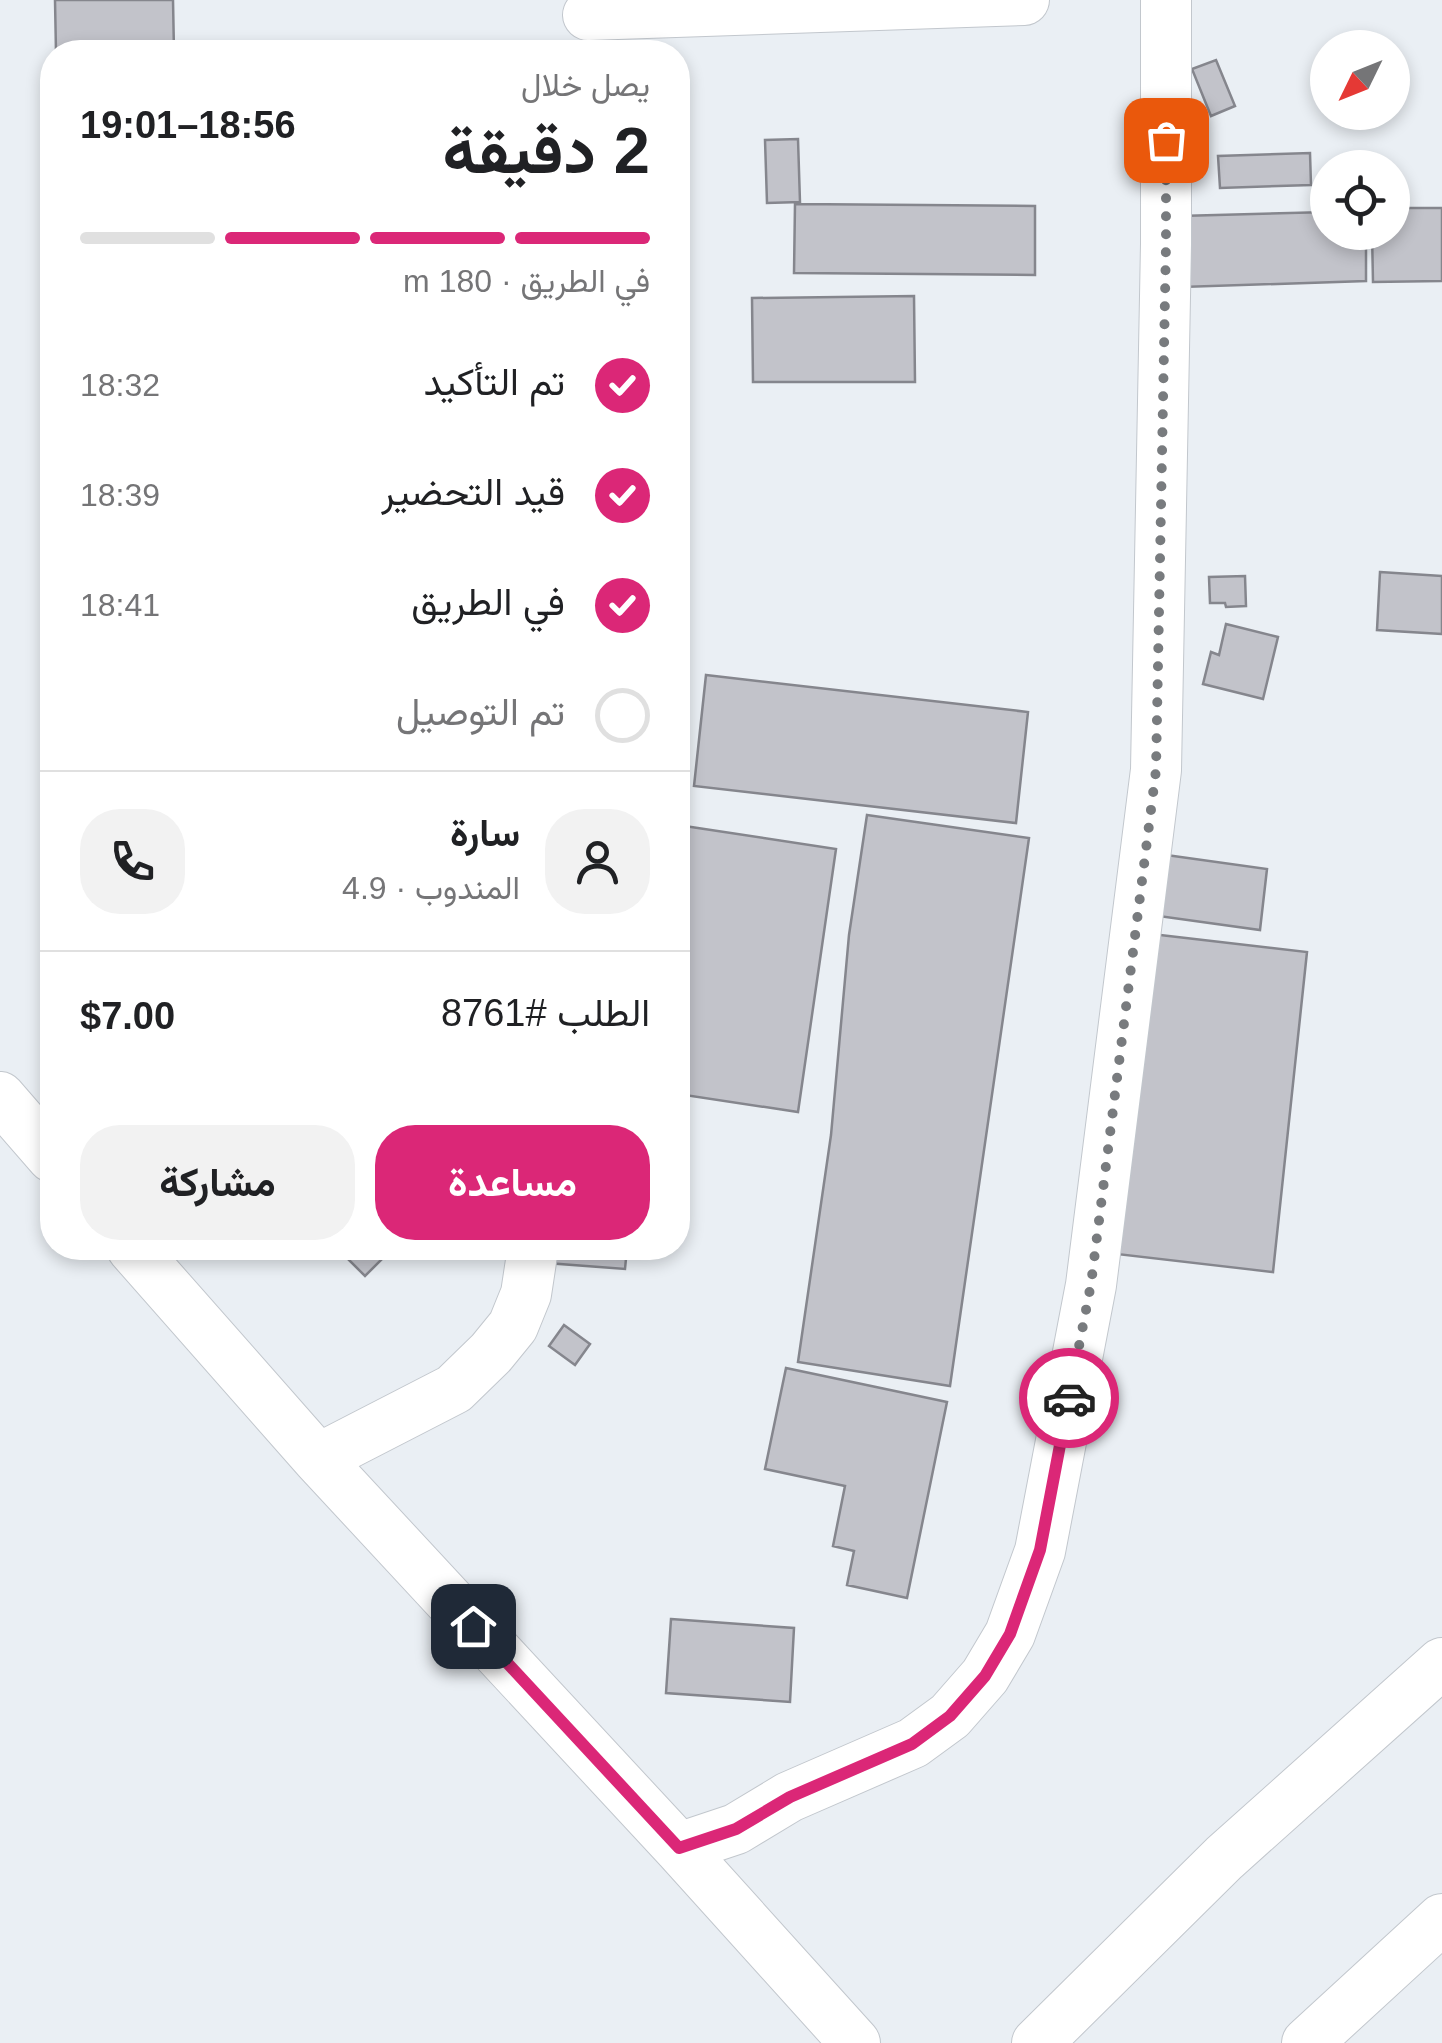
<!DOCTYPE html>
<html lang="ar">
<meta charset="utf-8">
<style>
:root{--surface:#fff;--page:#f2f2f2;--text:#202124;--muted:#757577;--line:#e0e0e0;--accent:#db2777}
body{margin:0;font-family:Arial,Vazirmatn,sans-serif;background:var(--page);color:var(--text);direction:rtl;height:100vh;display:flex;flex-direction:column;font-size:38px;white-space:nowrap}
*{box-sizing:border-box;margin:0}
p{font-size:32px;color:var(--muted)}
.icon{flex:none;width:55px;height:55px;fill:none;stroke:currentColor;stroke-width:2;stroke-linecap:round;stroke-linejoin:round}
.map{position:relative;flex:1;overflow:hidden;direction:ltr}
.drawer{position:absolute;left:40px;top:40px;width:650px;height:1220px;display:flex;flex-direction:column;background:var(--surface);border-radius:40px;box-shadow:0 5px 15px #0003;direction:rtl}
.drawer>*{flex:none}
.needle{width:65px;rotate:227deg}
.controls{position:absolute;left:1310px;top:30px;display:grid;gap:20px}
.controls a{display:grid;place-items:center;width:100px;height:100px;border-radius:50%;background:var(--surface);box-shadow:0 5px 15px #0003;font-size:50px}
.pin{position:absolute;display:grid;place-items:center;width:85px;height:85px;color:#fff;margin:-42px;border-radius:20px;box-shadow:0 5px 15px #0006}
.courier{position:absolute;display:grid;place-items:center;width:100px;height:100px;margin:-50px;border:8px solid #db2777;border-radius:50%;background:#fff;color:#222;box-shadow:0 2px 12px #0007}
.headline em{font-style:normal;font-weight:700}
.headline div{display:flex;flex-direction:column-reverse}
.headline{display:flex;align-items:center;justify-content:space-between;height:170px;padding:0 40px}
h1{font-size:65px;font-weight:700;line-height:75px}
.bar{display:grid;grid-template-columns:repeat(4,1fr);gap:15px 10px;align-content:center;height:120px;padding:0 40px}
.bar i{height:12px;border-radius:8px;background:var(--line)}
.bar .current{background:var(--accent)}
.bar p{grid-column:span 4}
.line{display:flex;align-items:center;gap:25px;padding:0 40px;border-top:2px solid var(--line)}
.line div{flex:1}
.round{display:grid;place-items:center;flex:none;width:105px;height:105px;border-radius:40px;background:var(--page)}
ol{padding:0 40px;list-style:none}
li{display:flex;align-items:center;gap:30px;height:110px}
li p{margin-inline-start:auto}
li .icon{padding:10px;border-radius:50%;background:var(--accent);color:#fff;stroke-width:4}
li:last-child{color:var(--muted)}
li i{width:55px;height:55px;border:5px solid var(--line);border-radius:50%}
.action{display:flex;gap:20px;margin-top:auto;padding:20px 40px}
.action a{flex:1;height:115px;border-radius:40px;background:var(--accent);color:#fff;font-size:40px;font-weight:700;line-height:115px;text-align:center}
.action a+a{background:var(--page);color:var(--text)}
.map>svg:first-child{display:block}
.building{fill:#c2c3ca;stroke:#85868d;stroke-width:2.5}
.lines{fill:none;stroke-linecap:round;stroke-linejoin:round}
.minor-casing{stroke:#c2c7cd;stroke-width:52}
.minor{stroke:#fff;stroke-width:50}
.done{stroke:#787b7e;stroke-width:10;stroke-dasharray:0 18}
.route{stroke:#db2777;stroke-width:12}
</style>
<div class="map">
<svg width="1442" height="2043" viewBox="0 0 1442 2043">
<rect width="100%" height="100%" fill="#eaeff4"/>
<path class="building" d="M55,0h118l1,52h-118z
M1216,60l19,46 -24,10 -19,-47z
M798,139l2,63 -33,1 -2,-63z
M1310,153l1,32 -91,3 -2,-32z
M795,204l240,2v69l-241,-2z
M1392,208h50v73l-69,1 -1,-50h20z
M1328,212v20h38v49l-184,6 -2,-71z
M914,296l1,86h-162l-1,-84z
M1380,572l62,4v58l-65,-4z
M1245,576l1,30 -20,1 -1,-4h-15l-1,-26z
M1226,624l52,13 -15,62 -60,-15 8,-32 8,3z
M706,675l322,37 -12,111 -322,-37z
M867,815l162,23 -79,548 -152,-24 33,-227 18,-200z
M678,825l158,24 -38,263 -120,-18z
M1152,853l115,16 -7,61 -116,-16z
M1143,933l164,19 -34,320 -165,-19z
M348,1248h45l-28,28 -23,-23z
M548,1248h79l-2,21 -78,-6z
M564,1325l26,19 -15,21 -26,-19z
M786,1368l161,34 -40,196 -60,-13 7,-34 -21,-5 12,-60 -80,-17z
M671,1619l123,9 -4,74 -124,-9z"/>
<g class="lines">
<defs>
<path id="minor" d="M588,15l436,-15
M0,1097l52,60
M132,1248l186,211 361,389 176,195
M318,1459l136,-70 37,-36 22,-27 13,-32 7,-46
M679,1848l57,-19 53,-32 124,-54 37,-27 35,-40 25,-42 30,-83 51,-266 65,-515 10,-526v-244
M1037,2043l187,-185 218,-195
M1307,2043l135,-124"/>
</defs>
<use href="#minor" class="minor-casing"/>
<use href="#minor" class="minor"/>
</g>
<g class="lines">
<path class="done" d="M1069,1398l22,-114 65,-514 10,-526v-104"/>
<path class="route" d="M473,1626l206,222 57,-19 54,-32 122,-53 38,-28 35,-40 25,-42 30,-84 29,-152"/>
</g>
</svg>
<div class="controls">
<a><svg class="needle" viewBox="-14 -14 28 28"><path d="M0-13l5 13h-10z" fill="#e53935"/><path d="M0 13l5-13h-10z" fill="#757577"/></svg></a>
<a><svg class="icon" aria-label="locate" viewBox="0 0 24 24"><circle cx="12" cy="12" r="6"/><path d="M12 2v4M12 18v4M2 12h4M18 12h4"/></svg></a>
</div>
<div class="pin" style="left:1166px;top:140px;background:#ea580c"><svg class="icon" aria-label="bag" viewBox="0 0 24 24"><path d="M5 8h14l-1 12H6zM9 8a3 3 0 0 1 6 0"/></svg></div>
<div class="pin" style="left:473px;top:1626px;background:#1f2937"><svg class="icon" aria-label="home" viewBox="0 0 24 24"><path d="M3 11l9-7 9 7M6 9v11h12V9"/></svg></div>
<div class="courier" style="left:1069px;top:1398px"><svg class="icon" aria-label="car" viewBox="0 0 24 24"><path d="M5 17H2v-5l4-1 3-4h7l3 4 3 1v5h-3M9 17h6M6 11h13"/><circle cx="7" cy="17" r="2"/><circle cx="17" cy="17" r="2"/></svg></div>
<section class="drawer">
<div class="headline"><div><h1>2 دقيقة</h1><p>يصل خلال</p></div><em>18:56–19:01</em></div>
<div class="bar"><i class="current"></i><i class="current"></i><i class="current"></i><i></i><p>في الطريق · 180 m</p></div>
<ol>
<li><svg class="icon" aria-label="check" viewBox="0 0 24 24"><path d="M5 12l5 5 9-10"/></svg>تم التأكيد<p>18:32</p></li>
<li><svg class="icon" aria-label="check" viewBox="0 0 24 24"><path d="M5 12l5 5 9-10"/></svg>قيد التحضير<p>18:39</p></li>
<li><svg class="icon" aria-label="check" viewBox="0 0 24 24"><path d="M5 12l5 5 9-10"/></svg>في الطريق<p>18:41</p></li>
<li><i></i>تم التوصيل</li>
</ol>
<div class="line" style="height:180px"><a class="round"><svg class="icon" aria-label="person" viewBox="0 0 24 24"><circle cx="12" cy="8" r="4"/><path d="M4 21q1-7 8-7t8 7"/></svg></a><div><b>سارة</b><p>المندوب · 4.9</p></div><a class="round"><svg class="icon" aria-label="phone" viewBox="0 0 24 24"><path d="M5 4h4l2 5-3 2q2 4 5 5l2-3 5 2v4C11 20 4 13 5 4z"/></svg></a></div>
<div class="line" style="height:130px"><div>الطلب #8761</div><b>$7.00</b></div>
<div class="action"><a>مساعدة</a><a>مشاركة</a></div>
</section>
</div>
